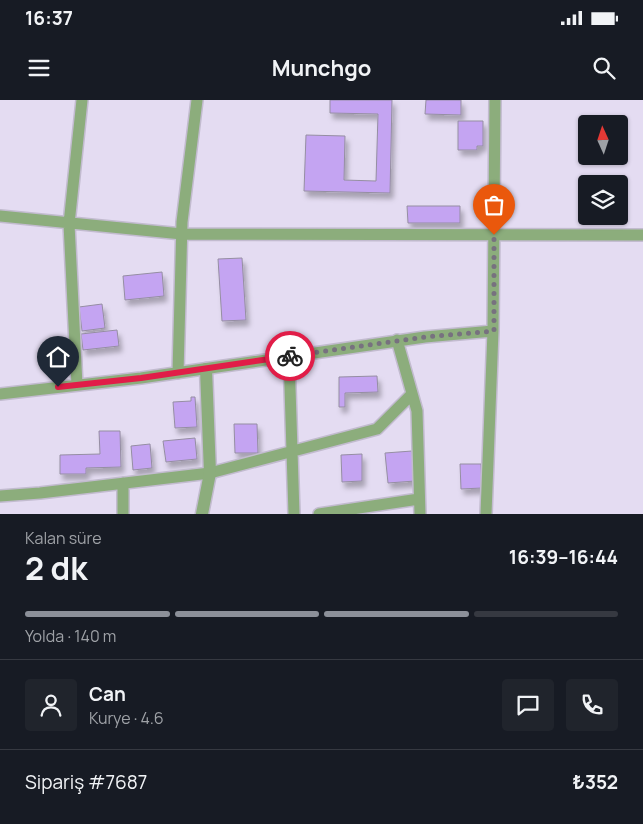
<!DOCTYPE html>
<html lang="tr">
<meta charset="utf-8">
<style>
:root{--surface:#171b24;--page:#20242c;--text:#f1f3f6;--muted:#9ea1a6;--line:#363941;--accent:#8c9099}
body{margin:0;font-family:Manrope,sans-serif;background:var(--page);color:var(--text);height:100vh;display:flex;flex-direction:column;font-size:19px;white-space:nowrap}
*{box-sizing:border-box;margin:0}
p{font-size:16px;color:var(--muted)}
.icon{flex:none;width:28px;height:28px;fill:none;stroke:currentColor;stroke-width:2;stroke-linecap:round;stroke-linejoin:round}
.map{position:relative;height:414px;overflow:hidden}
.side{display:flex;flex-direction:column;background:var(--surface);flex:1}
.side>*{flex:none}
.needle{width:32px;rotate:357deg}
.buttons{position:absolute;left:578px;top:15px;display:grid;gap:10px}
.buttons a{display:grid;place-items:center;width:50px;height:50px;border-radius:5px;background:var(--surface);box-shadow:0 1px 4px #0004;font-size:25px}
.pin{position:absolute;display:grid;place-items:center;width:42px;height:42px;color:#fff;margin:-51px -21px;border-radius:50% 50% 50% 0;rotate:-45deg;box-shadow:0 0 5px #0007}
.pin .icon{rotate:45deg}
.courier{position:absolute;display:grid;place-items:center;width:50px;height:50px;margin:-25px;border:4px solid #e11d48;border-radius:50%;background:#fff;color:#222;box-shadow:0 1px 6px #0007}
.summary em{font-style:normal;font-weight:700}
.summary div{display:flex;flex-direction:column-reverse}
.summary{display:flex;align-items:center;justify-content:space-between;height:85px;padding:0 25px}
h1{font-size:32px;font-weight:700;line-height:38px}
.bar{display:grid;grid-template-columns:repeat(4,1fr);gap:8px 5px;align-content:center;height:60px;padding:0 25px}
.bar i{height:6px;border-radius:4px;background:var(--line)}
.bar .active{background:var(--accent)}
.bar p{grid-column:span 4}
.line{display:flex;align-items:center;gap:12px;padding:0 25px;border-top:1px solid var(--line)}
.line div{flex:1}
.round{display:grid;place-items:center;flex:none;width:52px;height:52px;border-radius:5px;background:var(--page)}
.status{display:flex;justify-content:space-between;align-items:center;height:35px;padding:0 25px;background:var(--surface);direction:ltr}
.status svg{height:14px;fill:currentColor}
header{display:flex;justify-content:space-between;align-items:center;height:65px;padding:0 25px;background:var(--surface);font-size:22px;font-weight:700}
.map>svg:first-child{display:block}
.building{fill:#c4a4f2;stroke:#958ea2;filter:url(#shadow)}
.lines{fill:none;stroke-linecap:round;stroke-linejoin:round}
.minor-casing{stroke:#c2bbcf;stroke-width:14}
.tertiary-casing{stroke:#c2bbcf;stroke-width:15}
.minor{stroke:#8cad7c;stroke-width:11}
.tertiary{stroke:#8cad7c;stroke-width:12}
.done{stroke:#77717f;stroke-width:5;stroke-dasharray:0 9}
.route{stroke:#e11d48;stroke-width:6}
</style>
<div class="status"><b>16:37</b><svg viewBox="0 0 49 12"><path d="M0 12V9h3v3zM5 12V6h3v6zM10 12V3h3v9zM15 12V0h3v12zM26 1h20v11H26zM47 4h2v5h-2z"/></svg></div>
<header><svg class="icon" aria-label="menu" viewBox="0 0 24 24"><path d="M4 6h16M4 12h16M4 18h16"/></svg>Munchgo<svg class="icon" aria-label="search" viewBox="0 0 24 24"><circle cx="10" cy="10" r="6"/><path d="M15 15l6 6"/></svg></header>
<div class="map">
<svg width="643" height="414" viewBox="0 0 643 414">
<defs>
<filter id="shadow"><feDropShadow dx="3" dy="5.5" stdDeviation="2.5" flood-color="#0004"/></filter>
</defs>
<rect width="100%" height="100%" fill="#e4dcf2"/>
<path class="building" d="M330,0h62l-2,93 -86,-2 2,-56 39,1 -1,44 32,1 2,-67 -48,-1z
M426,0h35v15l-36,-1z
M458,21h25v25h-6v4h-19z
M407,106h53v17h-52z
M242,158l4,62 -24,1 -4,-62z
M162,172l2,24 -39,4 -2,-24z
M102,204l3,24 -23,3 -3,-24z
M117,230l2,16 -36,4 -2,-16z
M377,276l1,16 -33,1v14h-6v-30z
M191,297h4l2,30 -22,1 -2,-26 18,-1z
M234,324h23l1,29h-23z
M99,331h21l1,36 -35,1v6h-26v-19l40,-1z
M195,338l2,21 -31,3 -3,-21z
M150,344l2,24 -19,2 -2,-24z
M412,351l3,30 -27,2 -3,-30z
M362,354v27l-20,1 -1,-27z
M460,364h21l1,24 -21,1z"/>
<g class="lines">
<defs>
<path id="minor" d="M0,116l182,18 461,1
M397,240l20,71 3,103
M289,256l5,158
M178,273l4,-151 15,-122
M77,285l-8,-161 13,-124
M0,294l141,-16 284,-41 68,-6
M0,396l40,-3 170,-20 167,-44 35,-35
M123,414v-31
M319,414l100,-15
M486,414l7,-183 2,-231"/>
<path id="tertiary" d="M202,414l8,-41 -4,-104"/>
</defs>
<use href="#minor" class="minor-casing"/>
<use href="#tertiary" class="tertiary-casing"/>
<use href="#minor" class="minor"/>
<use href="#tertiary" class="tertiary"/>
</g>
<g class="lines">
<path class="done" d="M290,256l135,-19 69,-6v-96"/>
<path class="route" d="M58,287l83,-9 149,-22"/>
</g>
</svg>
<div class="buttons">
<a><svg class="needle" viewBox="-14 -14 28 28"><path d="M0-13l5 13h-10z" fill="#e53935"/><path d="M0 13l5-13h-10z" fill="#9ea1a6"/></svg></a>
<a><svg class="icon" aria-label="layers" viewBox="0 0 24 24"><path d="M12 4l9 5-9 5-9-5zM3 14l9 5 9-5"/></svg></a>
</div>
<div class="pin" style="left:494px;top:135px;background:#ea580c"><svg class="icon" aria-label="bag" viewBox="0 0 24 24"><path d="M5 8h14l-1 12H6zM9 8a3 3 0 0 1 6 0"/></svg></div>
<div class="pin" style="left:58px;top:287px;background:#1f2937"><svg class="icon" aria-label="home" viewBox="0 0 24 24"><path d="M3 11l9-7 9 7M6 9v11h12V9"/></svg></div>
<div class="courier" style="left:290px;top:256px"><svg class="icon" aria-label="bike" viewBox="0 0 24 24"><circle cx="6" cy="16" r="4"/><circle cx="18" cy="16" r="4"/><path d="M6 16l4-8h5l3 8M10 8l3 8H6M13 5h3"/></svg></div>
</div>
<section class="side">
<div class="summary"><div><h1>2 dk</h1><p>Kalan süre</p></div><em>16:39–16:44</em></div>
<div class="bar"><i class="active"></i><i class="active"></i><i class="active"></i><i></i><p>Yolda · 140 m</p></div>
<div class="line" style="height:90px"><a class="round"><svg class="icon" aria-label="person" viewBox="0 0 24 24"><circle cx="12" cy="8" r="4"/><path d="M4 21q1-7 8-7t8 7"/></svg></a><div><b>Can</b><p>Kurye · 4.6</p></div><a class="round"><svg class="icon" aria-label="chat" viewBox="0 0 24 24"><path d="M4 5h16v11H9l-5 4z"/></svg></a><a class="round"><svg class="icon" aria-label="phone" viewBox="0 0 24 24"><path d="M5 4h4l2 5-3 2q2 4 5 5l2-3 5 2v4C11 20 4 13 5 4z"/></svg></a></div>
<div class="line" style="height:65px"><div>Sipariş #7687</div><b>₺352</b></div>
</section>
